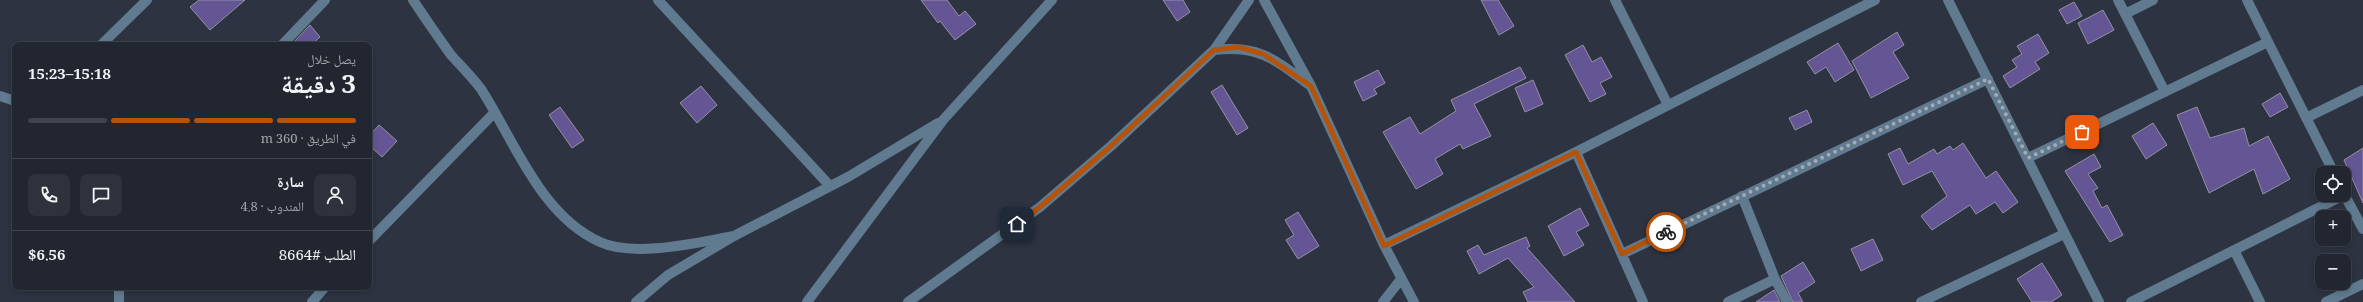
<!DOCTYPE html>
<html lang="ar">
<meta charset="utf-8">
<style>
:root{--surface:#222631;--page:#2e323d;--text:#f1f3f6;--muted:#a2a5ab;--line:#3f434d;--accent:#b45309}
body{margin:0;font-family:Georgia,"Noto Naskh Arabic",serif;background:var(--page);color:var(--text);direction:rtl;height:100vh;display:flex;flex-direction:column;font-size:15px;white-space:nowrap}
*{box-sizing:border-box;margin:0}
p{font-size:13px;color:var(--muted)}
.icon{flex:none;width:22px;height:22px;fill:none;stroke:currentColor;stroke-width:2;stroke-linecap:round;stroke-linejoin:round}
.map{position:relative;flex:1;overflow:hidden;direction:ltr}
.sheet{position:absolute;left:12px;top:42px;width:360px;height:248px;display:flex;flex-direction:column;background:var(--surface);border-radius:8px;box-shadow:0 2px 6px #0003,0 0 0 1px var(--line);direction:rtl}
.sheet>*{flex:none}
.buttons{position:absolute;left:2315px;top:166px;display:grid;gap:8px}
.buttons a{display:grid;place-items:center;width:36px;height:36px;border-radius:8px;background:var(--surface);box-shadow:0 2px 6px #0003,0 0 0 1px var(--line);font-size:20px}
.pin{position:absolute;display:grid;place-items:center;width:34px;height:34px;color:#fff;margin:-17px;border-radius:8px;box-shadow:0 2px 6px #0006}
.courier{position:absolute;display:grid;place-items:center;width:40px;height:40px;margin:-20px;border:3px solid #b45309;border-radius:50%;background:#fff;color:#222;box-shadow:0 1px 5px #0007}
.head em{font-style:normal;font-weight:700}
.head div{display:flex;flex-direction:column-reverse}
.head{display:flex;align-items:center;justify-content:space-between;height:68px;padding:0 16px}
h1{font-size:26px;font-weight:700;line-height:30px}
.bar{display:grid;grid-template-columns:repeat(4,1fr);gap:6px 4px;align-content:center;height:48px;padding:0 16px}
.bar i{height:5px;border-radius:3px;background:var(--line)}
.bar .current{background:var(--accent)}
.bar p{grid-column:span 4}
.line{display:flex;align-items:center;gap:10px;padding:0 16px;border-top:1px solid var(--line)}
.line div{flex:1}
.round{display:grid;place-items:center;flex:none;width:42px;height:42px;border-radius:8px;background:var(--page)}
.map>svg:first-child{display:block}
.building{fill:#645695;stroke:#9391a2}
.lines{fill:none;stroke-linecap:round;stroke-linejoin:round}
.minor{stroke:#607b8f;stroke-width:10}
.done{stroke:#a4a9b3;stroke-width:4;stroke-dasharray:0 7.2}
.route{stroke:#b45309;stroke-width:5}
</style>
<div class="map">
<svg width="2363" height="302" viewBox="0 0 2363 302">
<rect width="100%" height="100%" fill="#2d3341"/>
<path class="building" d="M199,0h46l-35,30 -20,-23z
M921,0h26l12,16 6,-5 11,13 -21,16 -15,-19 -2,2z
M1163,0h20l7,12 -13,9z
M1481,0h17l16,26 -15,9z
M2074,2l8,14 -15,8 -8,-14z
M2103,10l11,20 -26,14 -10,-21z
M310,25l10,12 -9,8h-20z
M1897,32l7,13 -11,7 16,26 -38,20 -19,-37z
M2038,34l11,19 -14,9 5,7 -30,19 -7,-12 14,-9 -5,-7 10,-6 -5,-8z
M1838,43l16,27 -19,12 -9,-15 -11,7 -8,-12z
M1583,45l9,17 9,-5 11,20 -12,6 6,11 -16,8 -25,-47z
M1520,67l6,11 -52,26 17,32 -28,13 -3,-5 -25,15 8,15 -27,15 -33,-57 27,-15 10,17 36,-23 -5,-11z
M1378,70l7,13 -11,6 3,5 -14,7 -9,-19z
M1533,80l10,24 -18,8 -10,-24z
M1222,85l26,43 -11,7 -26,-43z
M701,86l16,19 -20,18 -17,-20z
M2280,93l8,14 -18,10 -8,-13z
M560,107l24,33 -12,8 -23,-33z
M2197,107l13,31 34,-10 5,18 19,-10 22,43 -27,15 -9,-25 -45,24 -32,-78z
M1807,110l5,12 -17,8 -6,-12z
M2153,123l14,22 -21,14 -14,-23z
M379,125l18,16 -15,16 -13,-12v-9z
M1963,143l23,35 10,-7 22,31 -15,11 -8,-11 -19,12 -6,-9 -38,25 -11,-14 26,-20 -15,-25 -29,14 -15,-31 12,-6 8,16 26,-15 3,5 13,-8 3,4z
M2363,148v55l-19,-43z
M2094,154l7,13 -13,7 10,14 -5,3 9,17 5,-3 16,30 -13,7 -45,-71z
M1580,208l9,17 -13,7 8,13 -20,11 -16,-30z
M1298,212l21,34 -21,13 -12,-19 8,-5 -9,-15z
M1526,237l4,9 -3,2 48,54h-47l-5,-10 11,-5 -26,-29 -29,16 -12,-23 11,-6 6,10z
M1873,239l10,21 -22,11 -10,-22z
M1803,262l12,20 -17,11 5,9h-10l-12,-26z
M2042,263l20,32 -11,7h-19l-15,-23z
M1774,290l6,12h-24z"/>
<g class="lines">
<path class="minor" d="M413,0c12,18 25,37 38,55 10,11 21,22 30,34 33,51 59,126 119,153 34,16 99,0 134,-6
M658,0l172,186
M1264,0l47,86 73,159 30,57
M1615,0l53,105
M1948,0l151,302
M2118,0l47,92
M2247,0l87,173
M2125,14l28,-14
M101,45l46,-45
M282,45l43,-45
M1214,50c44,-5 59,8 94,34
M0,96l15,5
M2306,118l57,-28
M1576,152l67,150
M2028,158l240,-116
M2344,194l19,35
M1742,196l33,83 12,23
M369,241l125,-128
M1384,245l192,-93 299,-152
M2234,250l26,52
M1622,254l366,-175
M119,287v15
M312,302l13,-15
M636,302l32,-27 66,-39 114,-59 90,-54
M807,302l136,-182 109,-120
M908,302l132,-95 71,-61 103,-96 35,-50
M1383,302l18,-23
M1728,302l47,-23
M1921,302l143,-68
M2131,302l213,-107
M2326,302l37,-18"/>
</g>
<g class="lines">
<path class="done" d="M1666,232l322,-153 40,79 54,-26"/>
<path class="route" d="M1017,224l23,-17 71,-61 103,-96 24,-3 25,7 48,32 73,160 192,-94 46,102 44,-22"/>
</g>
</svg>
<div class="buttons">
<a><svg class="icon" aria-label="locate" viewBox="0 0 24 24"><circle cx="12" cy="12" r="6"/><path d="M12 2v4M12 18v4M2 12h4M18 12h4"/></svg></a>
<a>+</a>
<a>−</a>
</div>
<div class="pin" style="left:2082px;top:132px;background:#ea580c"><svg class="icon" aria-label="bag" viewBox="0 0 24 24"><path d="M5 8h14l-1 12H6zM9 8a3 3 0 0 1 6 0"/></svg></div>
<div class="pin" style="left:1017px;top:224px;background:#1f2937"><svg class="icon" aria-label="home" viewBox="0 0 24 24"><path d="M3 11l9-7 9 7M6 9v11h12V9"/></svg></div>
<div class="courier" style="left:1666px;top:232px"><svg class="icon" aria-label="bike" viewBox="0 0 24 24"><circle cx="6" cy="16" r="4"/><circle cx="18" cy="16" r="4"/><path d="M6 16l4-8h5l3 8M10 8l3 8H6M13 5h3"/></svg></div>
<section class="sheet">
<div class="head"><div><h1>3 دقيقة</h1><p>يصل خلال</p></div><em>15:18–15:23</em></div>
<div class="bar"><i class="current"></i><i class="current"></i><i class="current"></i><i></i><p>في الطريق · 360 m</p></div>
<div class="line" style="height:72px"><a class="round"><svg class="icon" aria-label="person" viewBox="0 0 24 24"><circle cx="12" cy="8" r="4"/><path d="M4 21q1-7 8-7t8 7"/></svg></a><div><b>سارة</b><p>المندوب · 4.8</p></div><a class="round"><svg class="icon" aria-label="chat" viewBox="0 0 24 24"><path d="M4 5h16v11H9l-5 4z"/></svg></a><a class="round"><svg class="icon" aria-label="phone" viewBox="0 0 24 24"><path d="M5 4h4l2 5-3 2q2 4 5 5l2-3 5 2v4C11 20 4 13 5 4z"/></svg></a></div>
<div class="line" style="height:52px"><div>الطلب #8664</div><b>$6.56</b></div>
</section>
</div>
